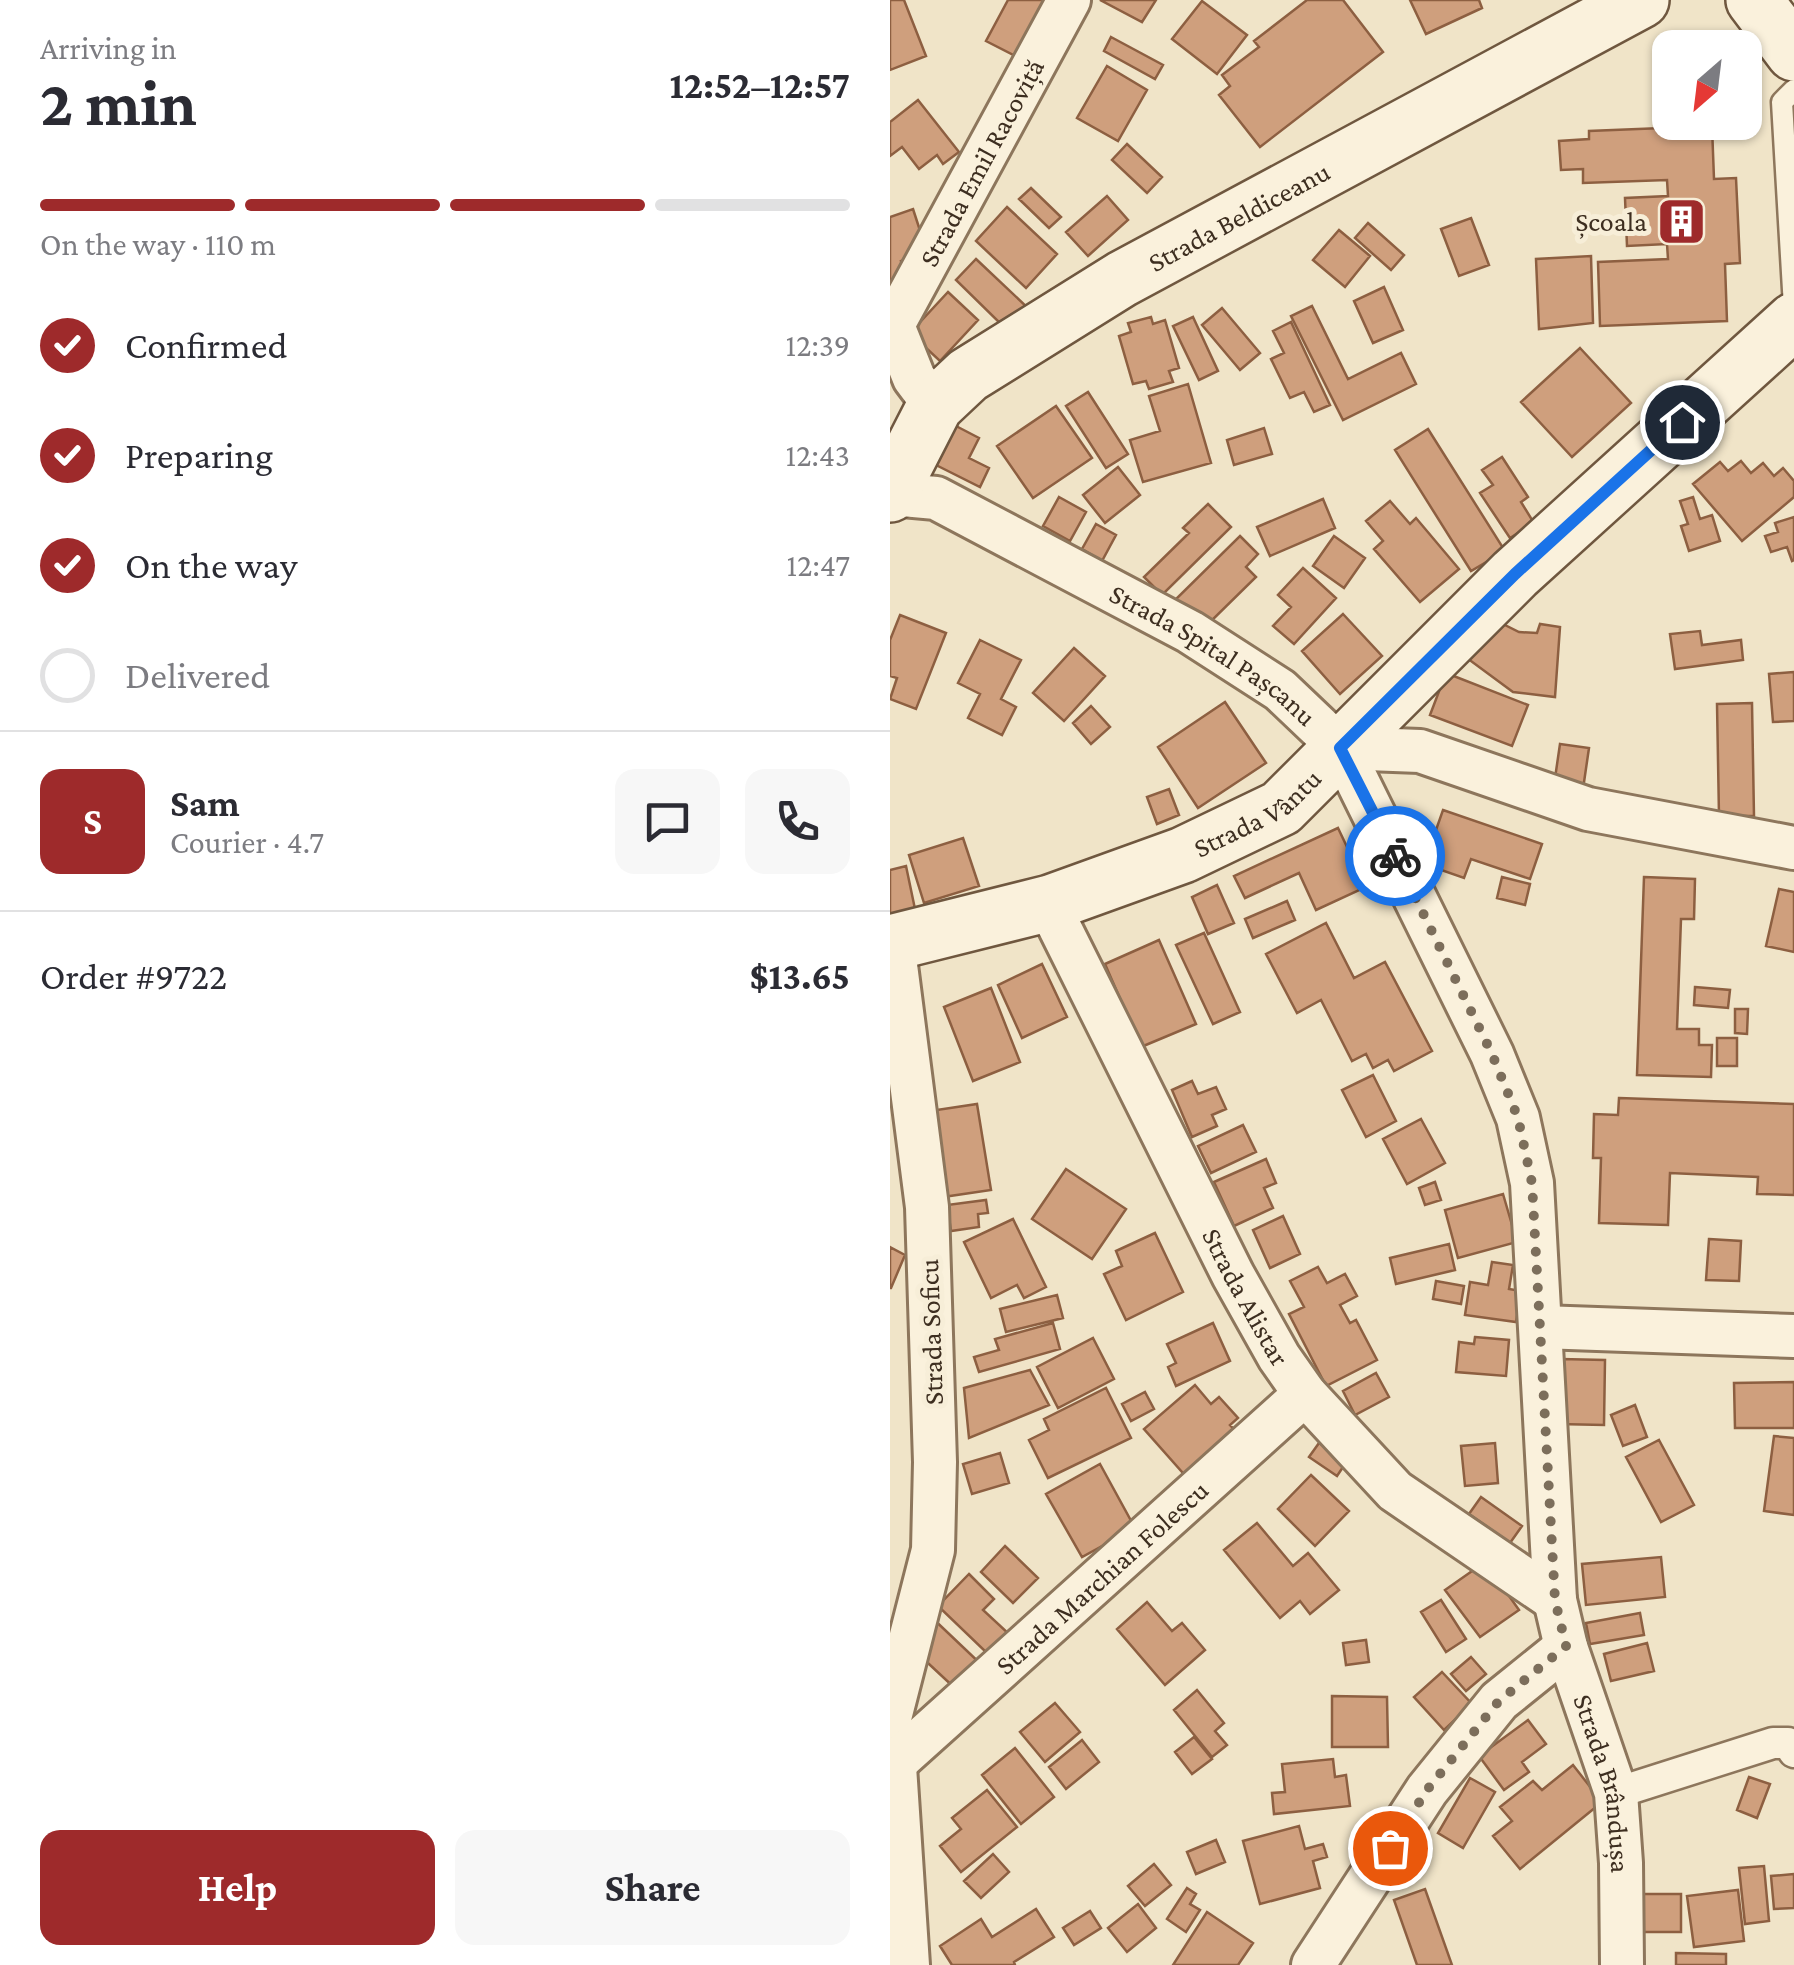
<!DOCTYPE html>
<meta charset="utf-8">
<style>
:root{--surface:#fff;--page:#f7f7f7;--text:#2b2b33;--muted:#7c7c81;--line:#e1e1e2;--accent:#9e2a2b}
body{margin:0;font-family:"Crimson Pro",serif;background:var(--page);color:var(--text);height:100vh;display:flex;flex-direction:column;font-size:38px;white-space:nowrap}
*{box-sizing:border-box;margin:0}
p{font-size:32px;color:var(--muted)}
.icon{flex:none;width:55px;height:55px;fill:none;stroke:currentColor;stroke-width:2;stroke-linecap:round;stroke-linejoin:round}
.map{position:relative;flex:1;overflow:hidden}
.drawer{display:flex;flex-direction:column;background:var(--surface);width:890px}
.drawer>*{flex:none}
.needle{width:65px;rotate:208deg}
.tools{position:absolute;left:762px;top:30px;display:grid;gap:20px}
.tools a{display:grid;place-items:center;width:110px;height:110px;border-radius:20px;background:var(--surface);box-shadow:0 2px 8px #0004;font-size:50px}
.pin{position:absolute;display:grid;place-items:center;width:85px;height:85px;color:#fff;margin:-42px;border:5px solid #fff;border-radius:50%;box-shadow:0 2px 10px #0007}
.courier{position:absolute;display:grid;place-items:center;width:100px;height:100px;margin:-50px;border:8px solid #1a73e8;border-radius:50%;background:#fff;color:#222;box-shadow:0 2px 12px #0007}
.head em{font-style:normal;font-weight:700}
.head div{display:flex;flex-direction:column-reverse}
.head{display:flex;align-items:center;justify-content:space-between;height:170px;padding:0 40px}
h1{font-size:65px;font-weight:700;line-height:75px}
.bar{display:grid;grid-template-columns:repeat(4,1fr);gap:15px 10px;align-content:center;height:120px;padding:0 40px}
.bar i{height:12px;border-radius:8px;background:var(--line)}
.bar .current{background:var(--accent)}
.bar p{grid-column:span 4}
.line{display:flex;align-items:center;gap:25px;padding:0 40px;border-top:2px solid var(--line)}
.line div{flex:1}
.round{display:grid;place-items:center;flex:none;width:105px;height:105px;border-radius:20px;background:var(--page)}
ol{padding:0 40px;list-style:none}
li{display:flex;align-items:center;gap:30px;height:110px}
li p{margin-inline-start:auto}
li .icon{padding:10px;border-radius:50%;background:var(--accent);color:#fff;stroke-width:4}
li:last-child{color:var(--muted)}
li i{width:55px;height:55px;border:5px solid var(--line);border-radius:50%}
.action{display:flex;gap:20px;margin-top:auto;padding:20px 40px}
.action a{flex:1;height:115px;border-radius:20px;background:var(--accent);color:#fff;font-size:40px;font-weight:700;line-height:115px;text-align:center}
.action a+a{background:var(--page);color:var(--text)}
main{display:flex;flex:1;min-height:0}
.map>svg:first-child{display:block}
.building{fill:#cf9f7d;stroke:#8d5f41;stroke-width:2.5}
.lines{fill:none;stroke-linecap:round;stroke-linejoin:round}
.service-casing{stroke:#8d765c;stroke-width:25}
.pedestrian-casing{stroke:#8d765c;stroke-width:35}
.minor-casing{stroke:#8d765c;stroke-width:48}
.secondary-casing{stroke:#6f573f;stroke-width:60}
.service{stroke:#faf1dc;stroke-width:20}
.pedestrian{stroke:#faf1dc;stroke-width:30}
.minor{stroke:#faf1dc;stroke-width:42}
.secondary{stroke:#faf1dc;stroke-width:55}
.done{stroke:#7c6e5b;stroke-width:10;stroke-dasharray:0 18}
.route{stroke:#1a73e8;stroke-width:12}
.labels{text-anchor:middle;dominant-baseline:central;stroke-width:10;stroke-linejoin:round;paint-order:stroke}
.street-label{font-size:28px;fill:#3d2e20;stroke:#f7eed8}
.poi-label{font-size:28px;fill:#3d2e20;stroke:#f7eed8;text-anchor:end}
</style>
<main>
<section class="drawer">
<div class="head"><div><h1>2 min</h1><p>Arriving in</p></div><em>12:52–12:57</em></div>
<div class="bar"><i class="current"></i><i class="current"></i><i class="current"></i><i></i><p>On the way · 110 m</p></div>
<ol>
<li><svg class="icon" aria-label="check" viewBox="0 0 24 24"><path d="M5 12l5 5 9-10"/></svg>Confirmed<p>12:39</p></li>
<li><svg class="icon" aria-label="check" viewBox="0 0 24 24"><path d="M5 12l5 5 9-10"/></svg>Preparing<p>12:43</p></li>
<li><svg class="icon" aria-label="check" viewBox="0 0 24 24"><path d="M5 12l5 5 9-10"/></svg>On the way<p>12:47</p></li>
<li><i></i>Delivered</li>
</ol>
<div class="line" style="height:180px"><b class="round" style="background:var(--accent);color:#fff">S</b><div><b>Sam</b><p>Courier · 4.7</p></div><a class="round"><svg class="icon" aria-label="chat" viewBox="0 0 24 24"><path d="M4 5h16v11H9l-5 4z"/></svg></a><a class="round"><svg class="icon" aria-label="phone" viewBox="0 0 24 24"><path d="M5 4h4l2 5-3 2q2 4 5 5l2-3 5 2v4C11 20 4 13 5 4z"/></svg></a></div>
<div class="line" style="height:130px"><div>Order #9722</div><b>$13.65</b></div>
<div class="action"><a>Help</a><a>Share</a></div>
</section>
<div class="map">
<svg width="904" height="1965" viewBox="0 0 904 1965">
<rect width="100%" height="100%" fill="#f0e4c8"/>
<path class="building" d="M0,0h14l22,56 -36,14z
M118,0h54l-29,65 -47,-24z
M210,0h56l-14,22z
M417,0h36l40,52 -123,95 -41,-52 11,-9 -8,-11 37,-28 -5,-6z
M520,0h69l3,8 -56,26z
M312,1l45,34 -30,39 -45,-35z
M221,37l52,28 -8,14 -51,-28z
M217,66l40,24 -29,51 -41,-23z
M28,100l41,52 -16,12 -6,-9 -18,14 -17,-22 -12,9v-34z
M822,126l2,53 22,-1 4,85 -15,1 2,57 -127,5 -2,-64 70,-3 -1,-15 -40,2 -2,-48 43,-2 -1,-16 -84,3v-14l-22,1 -2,-29 30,-2v-8z
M237,144l35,33 -15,16 -35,-33z
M141,188l30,29 -12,11 -30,-29z
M217,196l21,24 -40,36 -22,-24z
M117,207l50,47 -31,34 -50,-47z
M23,209l14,43 -26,9 9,29 -20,7v-80z
M581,218l18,47 -30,11 -18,-47z
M478,223l36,32 -13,15 -36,-32z
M449,230l31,26 -25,31 -32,-27z
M701,256l2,67 -54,6 -3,-70z
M86,259l53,50 -21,22 -52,-51z
M494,287l19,43 -30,13 -19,-42z
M58,292l30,28 -38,41 -30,-28z
M422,306l36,73 53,-26 15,31 -73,36 -52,-104z
M332,308l38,45 -20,17 -38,-45z
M261,317l2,7 12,-4 14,48 -10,3 4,11 -24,7 -3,-8 -13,3 -14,-48 12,-4 -3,-9z
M303,317l25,54 -19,9 -26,-54z
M401,322l39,83 -16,7 -10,-20 -14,6 -19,-39 13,-6 -11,-22z
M690,348l51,55 -59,54 -51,-55z
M298,384l23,79 -68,19 -13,-42 30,-9 -11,-35z
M198,392l40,62 -22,14 -40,-62z
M166,406l36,52 -59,40 -36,-52z
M66,426l23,12 -10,20 20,10 -9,19 -44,-22z
M374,428l8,26 -38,11 -7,-25z
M538,429l77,122 -34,20 -76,-121z
M612,457l26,40 -7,5 13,21 -24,15 -30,-45 13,-8 -11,-15z
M851,461l10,12 12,-10 11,13 9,-8 11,13v16l-52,44 -49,-57 27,-22 8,9z
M228,467l22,28 -35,28 -22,-28z
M169,497l27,15 -16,29 -27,-15z
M803,497l7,22 12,-4 8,26 -31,10 -8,-25 7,-2 -8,-23z
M433,499l12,29 -65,28 -13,-29z
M500,501l20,23 6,-6 43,51 -39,33 -46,-53 9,-8 -17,-20z
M318,504l23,23 -69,68 -18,-18 45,-44 -6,-5z
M904,517v43l-2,1 -5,-14 -16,5 -6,-16 13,-4 -3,-9z
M206,524l20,11 -14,26 -20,-12z
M350,536l18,18 -12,13 10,10 -55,54 -29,-28z
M444,536l31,22 -21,30 -31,-22z
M413,568l33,30 -42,46 -21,-18 18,-19 -13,-12z
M453,614l39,42 -42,38 -38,-43z
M10,615l46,18 -30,76 -26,-10 7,-21 -7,-2v-36z
M601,618l28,14 18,1 3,-9 20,3 -5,70 -42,-5 -57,-42z
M810,631l2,14 39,-5 2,20 -68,9 -5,-35z
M90,640l41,20 -20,39 15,8 -14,28 -34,-17 12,-24 -22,-11z
M184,648l31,28 -41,45 -31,-28z
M904,672v49l-21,1 -4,-48z
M556,673l82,32 -16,41 -82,-31z
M335,702l41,61 -68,45 -40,-61z
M862,703l2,113h-35l-2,-112z
M201,706l19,21 -19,17 -18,-21z
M670,744l29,4 -6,41 -29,-4z
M279,789l10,26 -22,9 -10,-27z
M553,810l99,34 -12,35 -59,-20 -7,19 -40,-14z
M448,828l28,59 -50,23 -17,-37 -54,25 -11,-22z
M73,838l16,48 -55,17 -15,-48z
M16,866l9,43 -25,6v-45z
M612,877l28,7 -5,21 -28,-7z
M754,877l51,2 -1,40h-13l-4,110h22v16h13l-1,32 -74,-2z
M327,885l17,38 -26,11 -16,-37z
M889,889l15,3v60l-28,-6z
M397,901l8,19 -42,18 -8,-19z
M436,923l28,55 31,-16 47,89 -38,20 -6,-11 -15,8 -7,-14 -14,7 -31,-61 -24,13 -31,-59z
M314,933l36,79 -27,12 -37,-79z
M269,940l37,84 -55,23 -36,-83z
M152,964l25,53 -45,21 -24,-53z
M805,987l35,3 -2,18 -34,-3z
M101,988l29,74 -47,19 -29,-74z
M845,1009h13l-1,25 -12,-1z
M827,1038h20v28h-20z
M483,1075l23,46 -30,16 -24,-47z
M302,1081l6,13 18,-7 10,22 -14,6 5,11 -25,11 -20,-47z
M729,1098l175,6v91l-37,-1 1,-17 -88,-4 -2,52 -69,-2 2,-65h-8l1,-44 24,1z
M87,1104l14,86 -48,7 -13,-86z
M531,1119l24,44 -38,21 -24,-45z
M353,1125l13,27 -45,21 -13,-27z
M376,1159l10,24 -12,5 9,20 -39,18 -20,-44z
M176,1169l60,40 -34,50 -60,-40z
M545,1182l6,18 -16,5 -6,-17z
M613,1194l14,48 -59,16 -13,-48z
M96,1200l2,13 -10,1 1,13 -28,4 -4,-26z
M393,1216l17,38 -30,14 -17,-38z
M123,1219l33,68 -22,11 -7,-13 -26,13 -27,-56z
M265,1233l28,59 -57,28 -22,-46 18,-8 -6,-15z
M819,1239l32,2 -2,40 -33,-1z
M559,1244l6,26 -59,14 -6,-26z
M0,1247l15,8 -14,33h-1z
M602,1262l21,3 -4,24 12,2 -5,31 -51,-7 5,-33 18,3z
M428,1267l9,16 18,-9 12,22 -17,9 10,18 6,-3 21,40 -51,26 -37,-72 15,-7 -14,-26z
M546,1281l28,5 -3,18 -28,-5z
M167,1295l6,23 -57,14 -6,-23z
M163,1323l7,26 -81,23 -5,-15 25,-7 -4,-11z
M323,1323l17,38 -54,25 -8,-19 8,-4 -9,-19z
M585,1337l34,3 -3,36 -50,-4 3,-30 15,2z
M203,1338l21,41 -56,29 -21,-41z
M670,1359l45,1 -1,65 -46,-1z
M140,1370l19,35 -80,33 -5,-50z
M486,1373l13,24 -34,18 -12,-24z
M904,1382v46h-59l-1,-45z
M305,1385l16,19 8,-7 19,21 -8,7 11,12 -51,44 -46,-52z
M216,1388l25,50 -83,40 -19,-38 20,-10 -5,-11z
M255,1392l9,17 -23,12 -9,-17z
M745,1405l12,32 -24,9 -12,-31z
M884,1436l20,2v77l-30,-4z
M769,1440l35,65 -33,17 -35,-65z
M429,1443l28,18 -10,15 -28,-19z
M605,1443l3,40 -33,3 -4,-40z
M110,1453l9,30 -37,11 -9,-30z
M210,1464l35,64 -53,29 -36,-63z
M421,1475l38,36 -34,35 -37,-37z
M591,1497l41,29 -12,17 -41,-29z
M367,1523l36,43 15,-13 31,37 -29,24 -10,-13 -20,17 -56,-68z
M115,1546l33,32 -25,25 -32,-31z
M771,1557l4,40 -79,8 -4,-41z
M595,1562l34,48 -39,27 -35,-47z
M79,1574l25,25 -11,11 26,24 -20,21 -51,-49z
M551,1600l25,39 -20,13 -25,-40z
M257,1602l25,29 10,-8 23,27 -40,35 -48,-56z
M36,1612l59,56 -26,24 -45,-42z
M750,1613l4,22 -54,9 -4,-21z
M476,1640l3,22 -23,3 -3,-22z
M757,1643l7,28 -43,10 -7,-27z
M581,1657l15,17 -20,17 -15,-17z
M552,1672l30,32 -28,26 -30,-33z
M307,1690l27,33 -9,8 12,14 -15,12 -38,-47z
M442,1696l55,1 1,50h-56z
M165,1703l25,29 -35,30 -25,-30z
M638,1720l18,24 -24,18 7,10 -25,18 -25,-34z
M304,1737l18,22 -20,15 -17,-22z
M192,1740l17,22 -33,27 -17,-22z
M125,1748l39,49 -33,27 -39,-49z
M443,1759l2,18 11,-2 4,31 -76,8 -2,-21 13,-1 -3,-28z
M683,1765l29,37 -82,67 -27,-33 19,-15 -12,-14 33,-26 9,9z
M859,1777l21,7 -13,34 -20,-8z
M580,1778l25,14 -32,56 -25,-15z
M97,1790l30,37 -56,45 -21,-26 21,-17 -9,-11z
M409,1826l6,23 18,-5 4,13 -14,4 7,27 -60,16 -17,-63z
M326,1840l9,22 -29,12 -9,-22z
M103,1854l16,18 -28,26 -17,-17z
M264,1864l17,21 -26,21 -17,-20z
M874,1866l5,55 -24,3 -6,-56z
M904,1874v34l-20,1 -3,-33z
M297,1888l9,6 -6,10 10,6 -14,22 -19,-13z
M535,1889l27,76h-35l-23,-65z
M848,1890l6,51 -50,6 -7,-51z
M752,1894h39v38h-38z
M248,1904l18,24 -29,24 -19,-24z
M146,1909l18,28 -40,25 1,3h-63l-12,-19 41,-27 11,18z
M200,1911l11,17 -27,17 -11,-17z
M317,1912l46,31 -15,22h-65z
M786,1953l50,1v11h-50z"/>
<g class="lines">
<defs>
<path id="service" d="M904,90l-12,12 12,205"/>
<path id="pedestrian" d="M726,1793l157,-50h15l6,9"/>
<g id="minor">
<path d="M0,318l24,60 21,28"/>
<path id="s1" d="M3,325l176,-325"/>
<path id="s2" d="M0,494l46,4 254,134 90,58 61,58 151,306 26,64 14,65 23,417 11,47 50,146 5,70 1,102"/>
<path d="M451,748l79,3 168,58 206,39"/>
<path id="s3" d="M160,903l9,23 174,349 46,82 26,37 90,97 160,109"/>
<path d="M651,1327l253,9"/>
<path d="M0,1718l43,-168 2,-88 -8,-255 -34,-265"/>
<path d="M3,1736l15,229"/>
<path id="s4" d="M7,1761l408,-367"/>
<path d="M423,1965l114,-175 72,-89 67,-54"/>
</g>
<g id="secondary">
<path d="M864,0l40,53"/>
<path id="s5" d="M0,494l45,-88 33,-31 154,-96 519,-279"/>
<path id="s6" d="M0,943l160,-40 133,-48 98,-47 234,-234 279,-253"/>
</g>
</defs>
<use href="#service" class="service-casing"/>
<use href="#pedestrian" class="pedestrian-casing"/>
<use href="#minor" class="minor-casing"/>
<use href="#secondary" class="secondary-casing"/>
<use href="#service" class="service"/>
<use href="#pedestrian" class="pedestrian"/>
<use href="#minor" class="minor"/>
<use href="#secondary" class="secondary"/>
</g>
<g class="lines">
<path class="done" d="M500,1848l37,-58 71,-88 68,-56 -11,-46 -23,-417 -14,-65 -26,-64 -97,-198"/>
<path class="route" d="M505,856l-55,-108 175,-174 167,-152"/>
</g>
<defs>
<symbol id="building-square" viewBox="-11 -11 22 22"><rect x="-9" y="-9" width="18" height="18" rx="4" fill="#9e2a2b" stroke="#f7eed8"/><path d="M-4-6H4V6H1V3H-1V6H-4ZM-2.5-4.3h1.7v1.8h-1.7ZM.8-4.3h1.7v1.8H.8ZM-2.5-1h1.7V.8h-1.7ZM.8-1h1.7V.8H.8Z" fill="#fff"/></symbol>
</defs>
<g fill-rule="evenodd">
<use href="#building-square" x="764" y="194" width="55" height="55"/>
</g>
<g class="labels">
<g class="street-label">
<text stroke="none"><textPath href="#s1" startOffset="185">Strada Emil Racoviță</textPath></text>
<text stroke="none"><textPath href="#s5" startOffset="458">Strada Beldiceanu</textPath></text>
<text stroke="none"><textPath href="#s2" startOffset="365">Strada Spital Pașcanu</textPath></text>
<text stroke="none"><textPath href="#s6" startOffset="392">Strada Vântu</textPath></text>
<text stroke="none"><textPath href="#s3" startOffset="440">Strada Alistar</textPath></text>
<text transform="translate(41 1332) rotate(-92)">Strada Soficu</text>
<text stroke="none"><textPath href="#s4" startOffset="275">Strada Marchian Folescu</textPath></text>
<text stroke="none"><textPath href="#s2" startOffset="1610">Strada Brândușa</textPath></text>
</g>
<g class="poi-label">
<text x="757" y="221">Școala</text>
</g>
</g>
</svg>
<div class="tools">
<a><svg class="needle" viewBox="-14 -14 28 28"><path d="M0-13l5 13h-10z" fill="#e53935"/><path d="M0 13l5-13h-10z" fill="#7c7c81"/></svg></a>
</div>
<div class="pin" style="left:500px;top:1848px;background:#ea580c"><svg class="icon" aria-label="bag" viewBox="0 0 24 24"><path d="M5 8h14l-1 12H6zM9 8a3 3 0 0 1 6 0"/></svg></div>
<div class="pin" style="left:792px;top:422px;background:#1f2937"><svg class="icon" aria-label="home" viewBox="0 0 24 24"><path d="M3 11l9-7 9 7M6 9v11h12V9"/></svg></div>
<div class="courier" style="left:505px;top:856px"><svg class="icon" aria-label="bike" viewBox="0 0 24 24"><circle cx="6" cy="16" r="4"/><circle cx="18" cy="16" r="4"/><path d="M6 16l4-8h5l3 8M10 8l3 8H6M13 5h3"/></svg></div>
</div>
</main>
